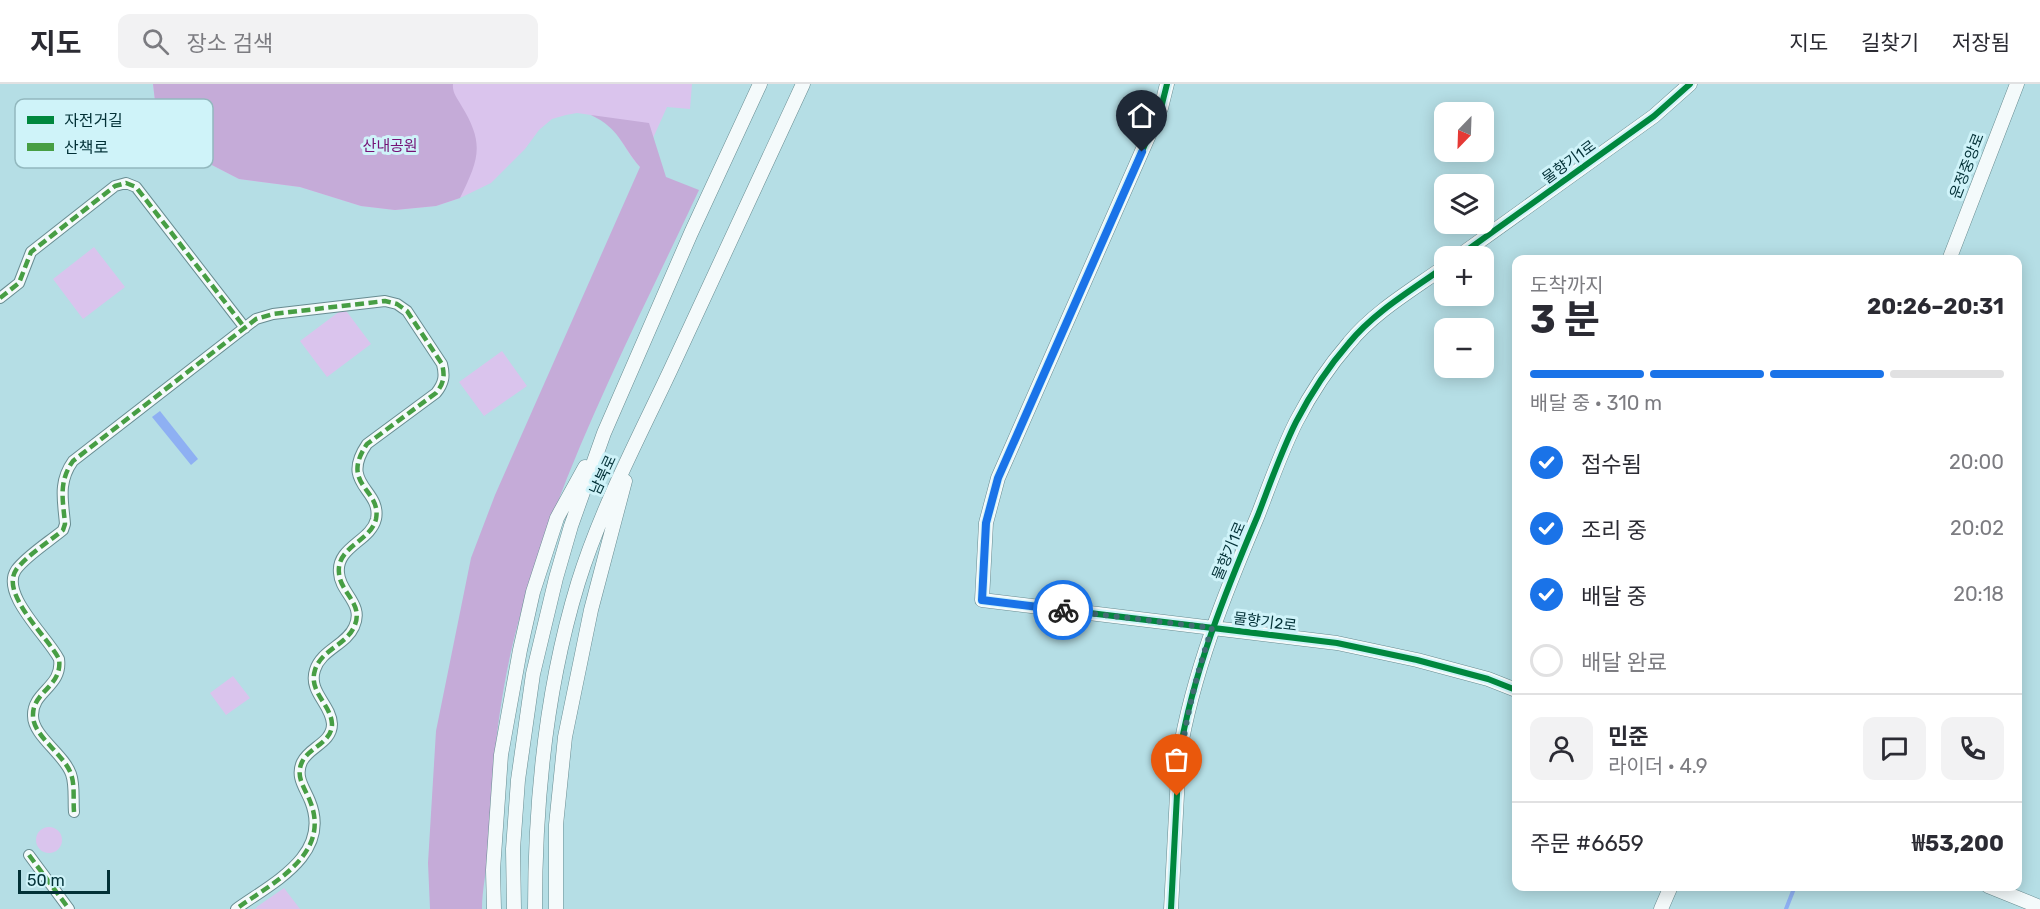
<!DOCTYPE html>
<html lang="ko">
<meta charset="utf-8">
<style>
:root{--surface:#fff;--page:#f2f2f3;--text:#2b2b33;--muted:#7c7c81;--line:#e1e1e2;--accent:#1a73e8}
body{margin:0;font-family:Rubik,"Noto Sans KR",sans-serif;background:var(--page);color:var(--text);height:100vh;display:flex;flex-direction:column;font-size:22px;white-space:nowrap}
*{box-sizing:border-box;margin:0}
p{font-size:20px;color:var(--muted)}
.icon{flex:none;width:33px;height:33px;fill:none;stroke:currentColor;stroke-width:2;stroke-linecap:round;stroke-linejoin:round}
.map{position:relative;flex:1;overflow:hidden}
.side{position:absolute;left:1512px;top:171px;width:510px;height:636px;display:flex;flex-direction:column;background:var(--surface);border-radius:12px;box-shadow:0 3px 15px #0003}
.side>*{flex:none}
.needle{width:39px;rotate:203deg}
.controls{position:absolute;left:1434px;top:18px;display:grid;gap:12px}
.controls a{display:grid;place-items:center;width:60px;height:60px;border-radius:12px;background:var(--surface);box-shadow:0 3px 15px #0003;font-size:30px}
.scale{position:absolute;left:18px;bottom:15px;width:92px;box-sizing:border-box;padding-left:6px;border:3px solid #023036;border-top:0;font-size:16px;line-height:21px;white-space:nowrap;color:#023036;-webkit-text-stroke:4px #cff3f9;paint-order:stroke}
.pin{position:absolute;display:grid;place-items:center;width:51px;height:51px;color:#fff;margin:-62px -26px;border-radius:50% 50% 50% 0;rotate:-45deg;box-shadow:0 0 6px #0007}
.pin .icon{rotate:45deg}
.courier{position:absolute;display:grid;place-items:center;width:60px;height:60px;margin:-30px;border:4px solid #1a73e8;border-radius:50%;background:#fff;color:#222;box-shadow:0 2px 8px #0007}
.head em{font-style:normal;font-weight:700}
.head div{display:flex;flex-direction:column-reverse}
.head{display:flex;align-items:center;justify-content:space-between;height:102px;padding:0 18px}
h1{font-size:39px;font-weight:700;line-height:45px}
.bar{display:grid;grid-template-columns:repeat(4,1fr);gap:9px 6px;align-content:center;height:72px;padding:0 18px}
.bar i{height:8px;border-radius:4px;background:var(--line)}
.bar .on{background:var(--accent)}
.bar p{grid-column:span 4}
.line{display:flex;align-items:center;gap:15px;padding:0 18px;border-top:2px solid var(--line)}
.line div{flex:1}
.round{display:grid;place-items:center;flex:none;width:63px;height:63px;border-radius:12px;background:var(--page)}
ol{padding:0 18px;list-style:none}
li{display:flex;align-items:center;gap:18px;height:66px}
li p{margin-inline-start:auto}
li .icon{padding:6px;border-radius:50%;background:var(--accent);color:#fff;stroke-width:4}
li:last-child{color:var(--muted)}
li i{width:33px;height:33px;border:3px solid var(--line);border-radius:50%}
header{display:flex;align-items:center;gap:36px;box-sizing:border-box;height:84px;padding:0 30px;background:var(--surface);border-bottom:2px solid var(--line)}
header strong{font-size:28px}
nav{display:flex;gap:33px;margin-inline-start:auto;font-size:21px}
.search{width:420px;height:54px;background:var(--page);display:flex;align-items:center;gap:15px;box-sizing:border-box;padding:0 21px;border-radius:12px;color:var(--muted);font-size:22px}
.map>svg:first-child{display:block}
.green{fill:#dac4ed}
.forest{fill:#c5abd8}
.water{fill:#8eb0f3}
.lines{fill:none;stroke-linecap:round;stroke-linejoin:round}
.stream{stroke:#8eb0f3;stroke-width:4}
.street-casing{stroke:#688c91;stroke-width:12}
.secondary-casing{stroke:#688c91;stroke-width:15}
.street{stroke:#f4fafb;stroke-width:10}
.secondary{stroke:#f4fafb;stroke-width:14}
.quiet{stroke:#479e44;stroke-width:4.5;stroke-dasharray:9 4.5;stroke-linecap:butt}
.cycleway-casing{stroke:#cff3f9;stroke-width:10}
.cycleway{stroke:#00873e;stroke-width:6}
.done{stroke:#416d73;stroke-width:6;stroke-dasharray:0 10.8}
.route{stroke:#1a73e8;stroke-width:8}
.labels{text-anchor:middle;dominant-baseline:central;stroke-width:6;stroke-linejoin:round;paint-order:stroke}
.park-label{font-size:15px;fill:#751175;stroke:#cff3f9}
.street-label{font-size:15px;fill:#023036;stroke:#cff3f9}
.key{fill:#cff3f9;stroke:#92b8be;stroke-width:1.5}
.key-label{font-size:16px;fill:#023036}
</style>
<header>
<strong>지도</strong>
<div class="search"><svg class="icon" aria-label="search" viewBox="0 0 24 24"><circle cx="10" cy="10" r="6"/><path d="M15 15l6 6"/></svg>장소 검색</div>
<nav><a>지도</a><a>길찾기</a><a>저장됨</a></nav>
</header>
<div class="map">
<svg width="2040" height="825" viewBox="0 0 2040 825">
<rect width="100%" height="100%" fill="#b5dee5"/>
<path class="green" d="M153,0h539l-2,25 -23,-2 -27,60 -9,-11 -15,-24 -11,-10 -14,-7 -14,-2 -11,2 -14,4 -13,11 -14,19 -34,34 -31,15 -24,8 -41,4 -34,-4 -61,-19 -61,-8 -31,-16 -26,-23 -27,-39z
M94,163l31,40 -42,32 -30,-40z
M344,224l27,36 -44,33 -27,-36z
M502,267l25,35 -43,30 -25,-34z
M233,592l17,22 -24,17 -16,-22z
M36 756a13 13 0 1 1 26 0a13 13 0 1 1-26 0Z
M284,804l16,21h-45l3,-3z"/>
<path class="forest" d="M153,0h300c-1,8 4,14 8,21 24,39 18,54 -1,93l-24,8 -41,4 -34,-4 -61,-19 -61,-8 -31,-16 -26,-23 -27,-39z
M591,31l58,8 17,54 33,13c-69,148 -147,294 -186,453 -16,67 -22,138 -25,207 -1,20 -6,39 -6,59h-52l-2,-46 8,-132 35,-173 24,-63 145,-328c-19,-22 -20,-38 -49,-52z"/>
<path class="water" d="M160,327l38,48 -7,6 -39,-48z"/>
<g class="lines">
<path class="stream" d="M1786,825l9,-23"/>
<defs>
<path id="street" d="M0,214l19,-15 12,-31 84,-66 11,-3 10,4 109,141
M74,728c-1,-12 1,-27 -3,-38 -7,-20 -38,-38 -38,-58 -1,-25 30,-29 26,-57 -12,-23 -59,-65 -43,-89 10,-14 34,-29 47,-40l2,-6c-2,-24 -7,-42 8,-63l183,-142 17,-5 112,-13 12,3 10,7 35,53c3,12 2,19 -6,29l-69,51c-28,41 15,45 9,75 -5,22 -40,28 -37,54 1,20 26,31 15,54 -8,18 -33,23 -39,43 -7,22 16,34 17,54 0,19 -23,23 -30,38 -7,15 3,26 8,39 22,54 -38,82 -74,108
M29,771l40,54"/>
<path id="secondary" d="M1167,0l-6,24 -163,370 -12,45 -4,77 355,43 80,17 71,19 28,11
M1459,172l195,-140 36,-32
M1949,176l68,-176
M1988,802l52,21
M494,825l-1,-39 8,-115 19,-105 13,-58 24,-74 28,-51
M514,825l-1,-60 5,-69 15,-106 23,-96 15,-52 33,-93 87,-200 69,-149
M535,825c0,-109 11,-221 43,-326 23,-74 59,-142 92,-212 45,-95 89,-191 133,-287
M556,825v-84l9,-88 26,-127 34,-129
M1171,825l8,-153c14,-84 46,-163 79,-241 12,-31 23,-63 38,-93 14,-27 33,-56 53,-79 25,-31 63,-53 95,-76
M1661,825l10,-23"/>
</defs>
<use href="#street" class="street-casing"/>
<use href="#secondary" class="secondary-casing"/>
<use href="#street" class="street"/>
<use href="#secondary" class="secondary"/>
<path class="quiet" d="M0,214l19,-15 12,-31 84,-66 11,-3 10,4 109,141
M74,728c-1,-12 1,-27 -3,-38 -7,-20 -38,-38 -38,-58 -1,-25 30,-29 26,-57 -12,-23 -59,-65 -43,-89 10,-14 34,-29 47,-40l2,-6c-2,-24 -7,-42 8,-63l183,-142 17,-5 112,-13 12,3 10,7 35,53c3,12 2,19 -6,29l-69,51c-28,41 15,45 9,75 -5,22 -40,28 -37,54 1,20 26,31 15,54 -8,18 -33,23 -39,43 -7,22 16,34 17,54 0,19 -23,23 -30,38 -7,15 3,26 8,39 22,54 -38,82 -74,108
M29,771l40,54"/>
<defs>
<path id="cycleway" d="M1167,0l-6,24 -163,370 -12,45 -4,77 355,43 80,17 71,19 28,11
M1459,172l195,-140 36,-32
M1171,825l8,-153c14,-84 46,-163 79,-241 12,-31 23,-63 38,-93 14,-27 33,-56 53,-79 25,-31 63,-53 95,-76"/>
</defs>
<use href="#cycleway" class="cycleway-casing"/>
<use href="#cycleway" class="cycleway"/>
</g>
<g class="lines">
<path class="done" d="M1063,526l149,18c-19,57 -31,109 -35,168"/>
<path class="route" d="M1063,526l-81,-10 4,-77 12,-45 144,-326"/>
</g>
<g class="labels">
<g class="park-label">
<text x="390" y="62">산내공원</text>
</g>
<g class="street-label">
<text transform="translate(1569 78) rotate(-36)">물향기1로</text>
<text transform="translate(1967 82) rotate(-69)">운정중앙로</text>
<text transform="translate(603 391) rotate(-65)">남북로</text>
<text transform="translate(1229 467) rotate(-67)">물향기1로</text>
<text transform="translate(1265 538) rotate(7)">물향기2로</text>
</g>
</g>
<rect x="15" y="15" width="198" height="69" rx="9" class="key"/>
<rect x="27" y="32" width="27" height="8" fill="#00873e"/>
<rect x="27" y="59" width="27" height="8" fill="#479e44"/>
<g class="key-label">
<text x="64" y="42">자전거길</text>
<text x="64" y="69">산책로</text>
</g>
</svg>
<div class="controls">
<a><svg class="needle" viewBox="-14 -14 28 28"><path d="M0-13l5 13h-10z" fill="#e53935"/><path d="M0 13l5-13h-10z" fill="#7c7c81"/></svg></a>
<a><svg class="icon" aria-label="layers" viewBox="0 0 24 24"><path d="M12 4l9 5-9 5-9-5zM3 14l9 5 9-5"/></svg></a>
<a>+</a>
<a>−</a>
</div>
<div class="scale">50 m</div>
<div class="pin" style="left:1177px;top:712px;background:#ea580c"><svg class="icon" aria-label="bag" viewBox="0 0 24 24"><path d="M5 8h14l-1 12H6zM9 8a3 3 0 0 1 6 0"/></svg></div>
<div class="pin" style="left:1142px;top:68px;background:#1f2937"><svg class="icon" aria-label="home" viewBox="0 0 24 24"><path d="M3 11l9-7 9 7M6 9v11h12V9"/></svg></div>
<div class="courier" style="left:1063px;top:526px"><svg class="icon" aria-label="bike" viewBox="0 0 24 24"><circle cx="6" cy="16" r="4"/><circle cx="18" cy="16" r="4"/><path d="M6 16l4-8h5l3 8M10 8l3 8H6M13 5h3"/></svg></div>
<section class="side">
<div class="head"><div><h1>3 분</h1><p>도착까지</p></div><em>20:26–20:31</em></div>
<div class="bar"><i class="on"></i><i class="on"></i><i class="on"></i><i></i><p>배달 중 · 310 m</p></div>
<ol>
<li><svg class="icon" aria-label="check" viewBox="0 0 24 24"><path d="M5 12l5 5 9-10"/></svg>접수됨<p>20:00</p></li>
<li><svg class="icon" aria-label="check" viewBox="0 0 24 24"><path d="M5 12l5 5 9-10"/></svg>조리 중<p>20:02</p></li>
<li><svg class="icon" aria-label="check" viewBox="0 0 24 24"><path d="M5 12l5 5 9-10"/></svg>배달 중<p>20:18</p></li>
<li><i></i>배달 완료</li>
</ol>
<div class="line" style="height:108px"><a class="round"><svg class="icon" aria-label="person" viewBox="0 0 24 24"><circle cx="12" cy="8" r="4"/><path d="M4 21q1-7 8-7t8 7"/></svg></a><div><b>민준</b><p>라이더 · 4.9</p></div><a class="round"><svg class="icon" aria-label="chat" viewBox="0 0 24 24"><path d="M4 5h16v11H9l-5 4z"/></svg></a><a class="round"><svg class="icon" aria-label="phone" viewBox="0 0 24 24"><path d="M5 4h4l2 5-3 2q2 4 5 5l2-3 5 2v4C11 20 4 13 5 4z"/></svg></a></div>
<div class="line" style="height:78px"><div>주문 #6659</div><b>₩53,200</b></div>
</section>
</div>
